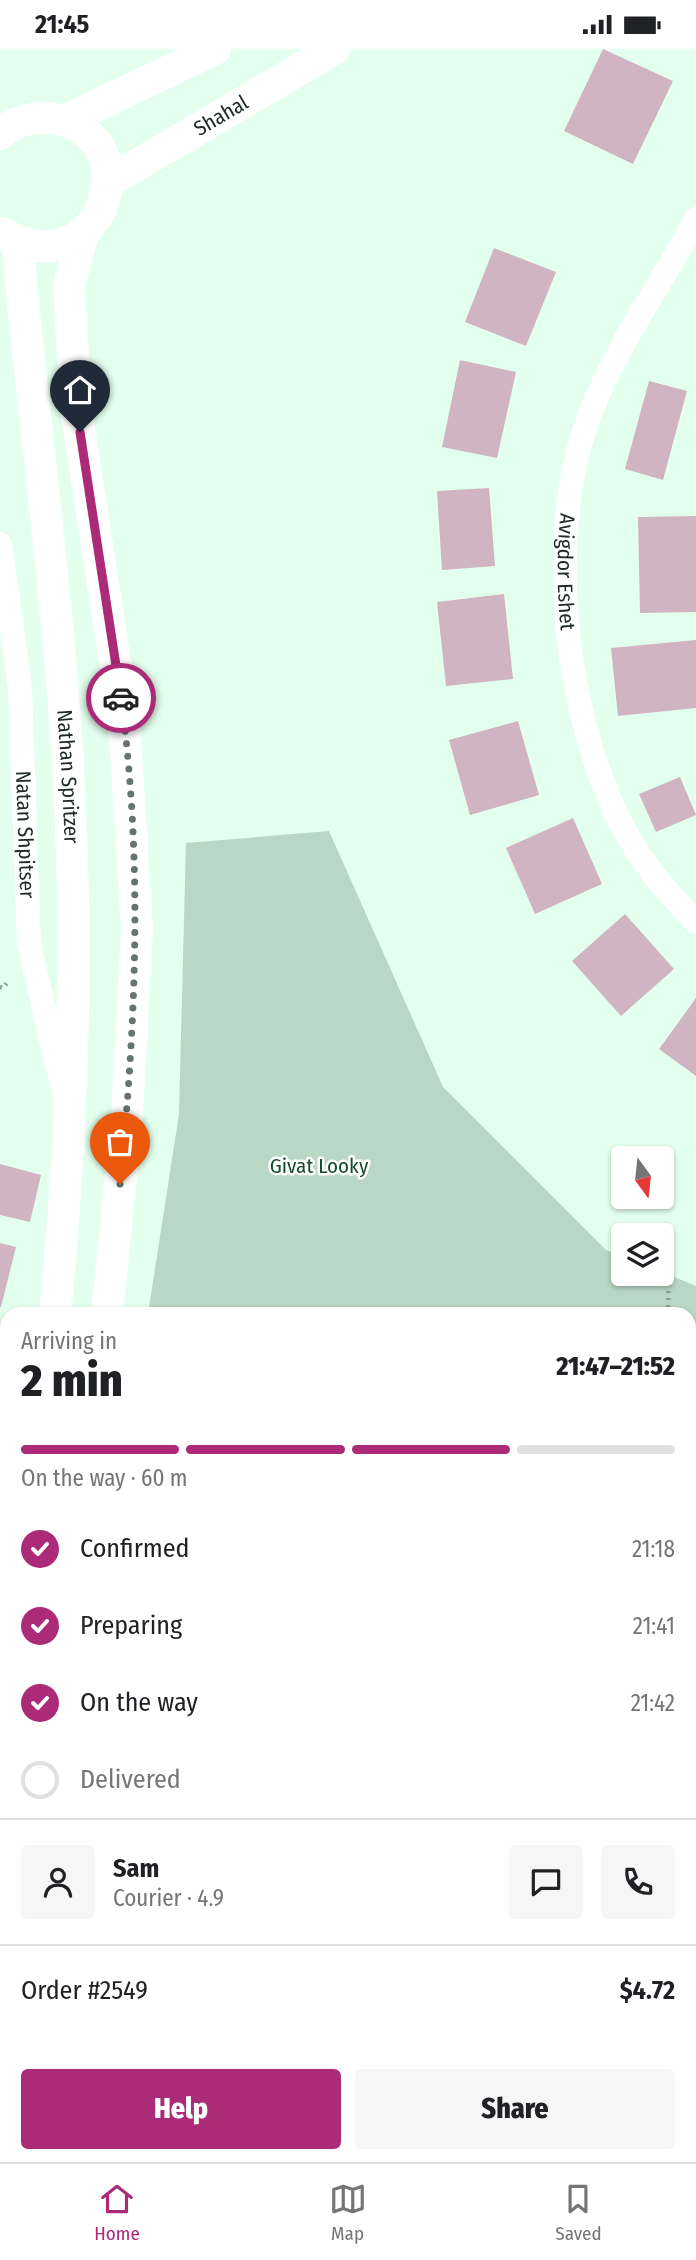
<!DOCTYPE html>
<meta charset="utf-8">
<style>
:root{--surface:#fff;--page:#f6f6f6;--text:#202124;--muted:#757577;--line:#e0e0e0;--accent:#ac2b78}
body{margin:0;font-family:"Fira Sans Condensed",sans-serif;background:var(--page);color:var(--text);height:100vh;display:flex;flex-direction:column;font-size:26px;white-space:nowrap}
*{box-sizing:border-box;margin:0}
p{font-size:23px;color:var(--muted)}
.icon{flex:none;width:38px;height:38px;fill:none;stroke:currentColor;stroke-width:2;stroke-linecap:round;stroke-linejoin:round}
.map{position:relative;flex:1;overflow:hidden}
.drawer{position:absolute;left:0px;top:1258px;width:696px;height:856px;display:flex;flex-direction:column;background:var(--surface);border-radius:21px 21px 0 0;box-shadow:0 2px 5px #0004}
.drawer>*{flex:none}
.needle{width:46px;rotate:165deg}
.controls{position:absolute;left:611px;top:1097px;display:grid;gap:14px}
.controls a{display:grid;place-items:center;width:63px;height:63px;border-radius:7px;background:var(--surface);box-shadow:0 2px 5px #0004;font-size:35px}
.pin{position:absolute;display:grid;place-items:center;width:60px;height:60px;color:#fff;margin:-72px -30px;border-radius:50% 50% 50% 0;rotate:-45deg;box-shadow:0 0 7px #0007}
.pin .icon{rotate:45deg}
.courier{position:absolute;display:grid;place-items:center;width:70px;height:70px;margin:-35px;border:5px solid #ac2b78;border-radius:50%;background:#fff;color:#222;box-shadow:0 2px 9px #0007}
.summary em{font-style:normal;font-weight:800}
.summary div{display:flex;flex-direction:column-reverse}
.summary{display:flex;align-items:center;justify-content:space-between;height:119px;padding:0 21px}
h1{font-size:46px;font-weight:800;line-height:52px}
.bar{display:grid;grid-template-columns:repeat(4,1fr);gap:10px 7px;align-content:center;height:84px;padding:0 21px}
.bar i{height:9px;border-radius:5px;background:var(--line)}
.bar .current{background:var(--accent)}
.bar p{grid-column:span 4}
.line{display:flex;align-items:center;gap:18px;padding:0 21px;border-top:2px solid var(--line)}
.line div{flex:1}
.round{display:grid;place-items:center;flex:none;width:74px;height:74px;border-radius:7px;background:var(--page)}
ol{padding:0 21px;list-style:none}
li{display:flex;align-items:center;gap:21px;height:77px}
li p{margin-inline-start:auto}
li .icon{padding:7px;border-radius:50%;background:var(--accent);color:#fff;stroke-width:4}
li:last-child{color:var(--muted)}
li i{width:38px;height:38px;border:4px solid var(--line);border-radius:50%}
.cta{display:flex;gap:14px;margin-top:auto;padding:14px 21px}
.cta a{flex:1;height:80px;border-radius:7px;background:var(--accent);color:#fff;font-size:28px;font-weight:800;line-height:80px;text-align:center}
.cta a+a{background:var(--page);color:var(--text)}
.status{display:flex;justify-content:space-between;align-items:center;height:49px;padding:0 35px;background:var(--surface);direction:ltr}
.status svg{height:19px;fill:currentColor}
.menu{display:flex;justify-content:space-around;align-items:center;height:98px;border-top:2px solid var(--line);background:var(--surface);font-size:19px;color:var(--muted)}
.menu a{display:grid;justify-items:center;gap:4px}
.menu .current{color:var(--accent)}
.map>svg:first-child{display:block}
.green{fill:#b8d7c4}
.building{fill:#d1b4c1}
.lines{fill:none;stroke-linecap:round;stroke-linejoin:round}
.path{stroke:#8b9f92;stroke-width:4.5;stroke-dasharray:2 5;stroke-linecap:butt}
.minor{stroke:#fff;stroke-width:24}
.tertiary{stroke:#fff;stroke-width:32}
.done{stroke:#65756b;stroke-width:7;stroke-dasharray:0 12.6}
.route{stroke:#ac2b78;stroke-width:9}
.labels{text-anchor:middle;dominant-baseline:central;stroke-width:5;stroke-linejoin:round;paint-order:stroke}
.street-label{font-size:21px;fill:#212b25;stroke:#fff}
.park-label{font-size:21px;fill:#154b30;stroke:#fff}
</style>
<div class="status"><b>21:45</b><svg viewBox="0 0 49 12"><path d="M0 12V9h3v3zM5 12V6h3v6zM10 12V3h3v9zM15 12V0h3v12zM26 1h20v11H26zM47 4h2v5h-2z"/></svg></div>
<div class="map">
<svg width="696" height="2113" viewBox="0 0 696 2113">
<rect width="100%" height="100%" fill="#e3ffed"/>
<path class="green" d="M329,782l114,256 163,163 17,7v17l39,-2 34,14v869l-24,7h-672v-231l7,-25v250h683v-842h-542l31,-200 7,-271z"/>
<path class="building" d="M603,0l70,32 -40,83 -69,-33z
M494,199l62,24 -30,74 -61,-24z
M460,311l56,12 -19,86 -55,-11z
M649,332l38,10 -24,89 -38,-11z
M489,439l6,78 -53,4 -5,-79z
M696,467v96l-56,1 -2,-96z
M504,545l9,85 -67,7 -9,-84z
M696,591v68l-78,8 -7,-68z
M518,672l21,74 -69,20 -21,-75z
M680,728l16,38 -40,17 -17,-38z
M573,769l29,66 -67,30 -29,-66z
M625,865l49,55 -53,47 -49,-55z
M696,949v78l-37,-27z
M0,1115l41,11 -11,47 -30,-7z
M0,1194l16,4 -15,60h-1z"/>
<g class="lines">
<path class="path" d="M0,938l3,1 6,-8
M668,1265l1,-66
M690,1389l6,1
M690,1715h6
M690,2022l6,-3
M219,2113l17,-6"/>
<g class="minor">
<path id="s1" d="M696,170c-34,64 -77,122 -104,190 -50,122 -28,317 38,431 17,30 42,57 66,82"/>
<path id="s2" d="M0,495l20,143 9,257 34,147"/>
</g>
<g class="tertiary">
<path d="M64,72l151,-72"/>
<path d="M0,85c15,-14 35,-18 55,-15 97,17 47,173 -53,114"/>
<path id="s3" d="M108,133l226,-133"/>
<path d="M83,184l-14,53 7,123 48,311 13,209 -10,187 -20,198"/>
<path id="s4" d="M17,193c19,205 49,408 55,614 5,153 -2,305 -17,458"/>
<path d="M0,1581l7,-29"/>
<path d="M0,1711l7,8"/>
<path d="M0,1786l7,-7"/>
</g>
</g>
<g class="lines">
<path class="done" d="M120,1135c16,-161 23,-325 1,-486"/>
<path class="route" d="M80,383l41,266"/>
</g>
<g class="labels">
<g class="street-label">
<text stroke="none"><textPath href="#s3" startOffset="131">Shahal</textPath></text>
<text stroke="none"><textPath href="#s1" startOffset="383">Avigdor Eshet</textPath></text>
<text stroke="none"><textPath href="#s4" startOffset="537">Nathan Spritzer</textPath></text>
<text stroke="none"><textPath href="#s2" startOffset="292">Natan Shpitser</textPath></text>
</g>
<g class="park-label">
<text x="319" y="1117">Givat Looky</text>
</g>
</g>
</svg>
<div class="controls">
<a><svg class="needle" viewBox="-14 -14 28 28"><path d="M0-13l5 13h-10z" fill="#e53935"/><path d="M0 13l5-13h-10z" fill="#757577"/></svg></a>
<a><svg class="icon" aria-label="layers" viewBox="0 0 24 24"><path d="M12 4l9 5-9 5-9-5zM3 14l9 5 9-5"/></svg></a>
</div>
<div class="pin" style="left:120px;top:1135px;background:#ea580c"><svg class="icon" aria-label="bag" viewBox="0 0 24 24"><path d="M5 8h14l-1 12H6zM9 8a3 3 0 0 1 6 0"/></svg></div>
<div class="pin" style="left:80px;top:383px;background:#1f2937"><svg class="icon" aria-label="home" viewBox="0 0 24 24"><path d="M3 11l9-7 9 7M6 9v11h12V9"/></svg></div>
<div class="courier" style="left:121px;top:649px"><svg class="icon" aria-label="car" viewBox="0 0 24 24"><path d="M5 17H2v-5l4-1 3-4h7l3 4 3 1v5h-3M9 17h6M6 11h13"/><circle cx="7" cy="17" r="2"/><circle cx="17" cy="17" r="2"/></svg></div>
<section class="drawer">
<div class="summary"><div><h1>2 min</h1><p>Arriving in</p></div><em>21:47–21:52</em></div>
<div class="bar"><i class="current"></i><i class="current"></i><i class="current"></i><i></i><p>On the way · 60 m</p></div>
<ol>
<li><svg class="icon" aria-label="check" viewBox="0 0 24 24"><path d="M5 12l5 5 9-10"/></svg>Confirmed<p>21:18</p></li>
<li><svg class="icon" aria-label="check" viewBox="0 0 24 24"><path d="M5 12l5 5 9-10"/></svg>Preparing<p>21:41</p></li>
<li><svg class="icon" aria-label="check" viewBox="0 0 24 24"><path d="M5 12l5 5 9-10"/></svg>On the way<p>21:42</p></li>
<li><i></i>Delivered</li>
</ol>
<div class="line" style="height:126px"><a class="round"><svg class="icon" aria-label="person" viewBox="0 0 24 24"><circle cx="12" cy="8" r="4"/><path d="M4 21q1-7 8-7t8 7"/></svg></a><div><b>Sam</b><p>Courier · 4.9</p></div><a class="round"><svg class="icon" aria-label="chat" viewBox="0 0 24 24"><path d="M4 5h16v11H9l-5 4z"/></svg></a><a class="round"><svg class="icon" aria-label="phone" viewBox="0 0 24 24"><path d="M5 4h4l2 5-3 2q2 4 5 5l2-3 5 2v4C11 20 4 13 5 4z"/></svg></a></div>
<div class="line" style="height:91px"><div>Order #2549</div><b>$4.72</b></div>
<div class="cta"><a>Help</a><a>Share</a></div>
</section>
</div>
<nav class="menu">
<a class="current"><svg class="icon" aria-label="home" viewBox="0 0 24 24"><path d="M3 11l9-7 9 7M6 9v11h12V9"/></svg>Home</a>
<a><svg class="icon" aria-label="map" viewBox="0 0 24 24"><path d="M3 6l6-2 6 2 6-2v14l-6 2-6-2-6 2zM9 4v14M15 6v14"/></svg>Map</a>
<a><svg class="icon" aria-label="saved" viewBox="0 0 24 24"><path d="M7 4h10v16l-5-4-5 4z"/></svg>Saved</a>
</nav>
